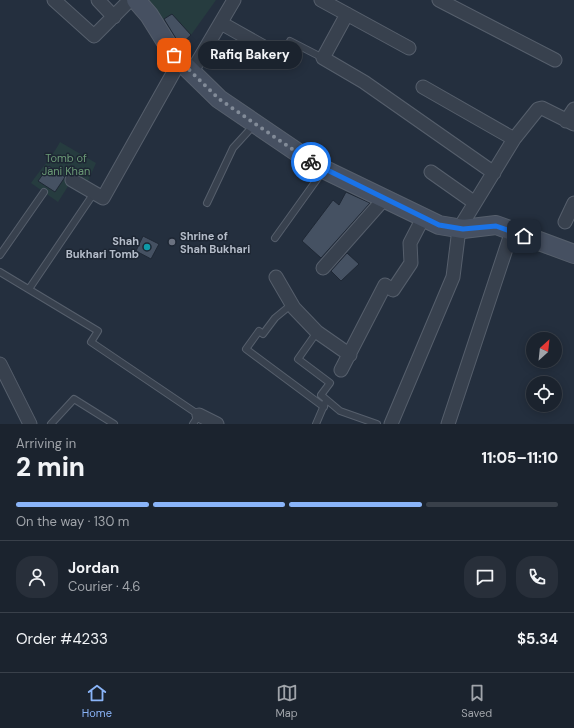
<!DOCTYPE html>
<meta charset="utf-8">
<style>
:root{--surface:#1b232e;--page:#282f3a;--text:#f1f3f6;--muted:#a0a4aa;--line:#39404a;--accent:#8ab4f8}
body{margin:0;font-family:"DM Sans",sans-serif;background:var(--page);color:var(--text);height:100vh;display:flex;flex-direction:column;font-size:15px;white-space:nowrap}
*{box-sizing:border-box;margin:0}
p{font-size:13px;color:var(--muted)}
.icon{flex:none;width:22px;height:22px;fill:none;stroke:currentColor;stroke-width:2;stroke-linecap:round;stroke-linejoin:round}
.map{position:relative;height:424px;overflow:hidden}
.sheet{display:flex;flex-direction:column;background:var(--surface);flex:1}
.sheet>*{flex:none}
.needle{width:26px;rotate:27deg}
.fabs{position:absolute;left:526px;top:332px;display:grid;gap:8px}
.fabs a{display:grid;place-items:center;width:36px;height:36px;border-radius:50%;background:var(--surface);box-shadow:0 2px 10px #0003,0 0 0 1px var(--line);font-size:20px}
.pin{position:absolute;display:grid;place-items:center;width:34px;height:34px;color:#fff;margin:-17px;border-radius:8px;box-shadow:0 2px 6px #0006}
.courier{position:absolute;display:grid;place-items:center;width:40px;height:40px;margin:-20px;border:3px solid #1a73e8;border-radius:50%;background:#fff;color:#222;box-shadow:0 1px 5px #0007}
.bubble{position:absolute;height:28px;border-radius:14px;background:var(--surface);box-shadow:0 2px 10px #0003,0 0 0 1px var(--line);font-size:13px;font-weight:800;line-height:28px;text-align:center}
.overview em{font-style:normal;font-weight:800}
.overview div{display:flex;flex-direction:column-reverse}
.overview{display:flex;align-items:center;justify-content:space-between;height:68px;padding:0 16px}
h1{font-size:26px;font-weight:800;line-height:30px}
.bar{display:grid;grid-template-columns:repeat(4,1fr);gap:6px 4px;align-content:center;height:48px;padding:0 16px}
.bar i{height:5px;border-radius:3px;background:var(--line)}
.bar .active{background:var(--accent)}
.bar p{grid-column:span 4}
.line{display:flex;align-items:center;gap:10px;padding:0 16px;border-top:1px solid var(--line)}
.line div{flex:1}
.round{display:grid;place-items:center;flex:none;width:42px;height:42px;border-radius:16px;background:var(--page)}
.tab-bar{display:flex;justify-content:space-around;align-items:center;height:56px;border-top:1px solid var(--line);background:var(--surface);font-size:11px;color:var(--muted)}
.tab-bar a{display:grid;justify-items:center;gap:2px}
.tab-bar .active{color:var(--accent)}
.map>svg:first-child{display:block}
.green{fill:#263c3f}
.building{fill:#455162;stroke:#1f2835}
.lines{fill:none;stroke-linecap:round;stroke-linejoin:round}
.lane-casing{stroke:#565f6c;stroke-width:8}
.street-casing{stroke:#565f6c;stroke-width:15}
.secondary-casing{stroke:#565f6c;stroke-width:20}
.lane{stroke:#38414e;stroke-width:6}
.street{stroke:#38414e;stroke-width:13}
.secondary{stroke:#465061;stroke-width:18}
.done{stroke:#828b98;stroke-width:4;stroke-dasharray:0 7.2}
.route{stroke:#1a73e8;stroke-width:5}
.worship-dot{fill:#6b7280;stroke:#1d2633;stroke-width:1.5}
.culture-dot{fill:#0f9aa8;stroke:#1d2633;stroke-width:1.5}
.labels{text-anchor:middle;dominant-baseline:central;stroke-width:3;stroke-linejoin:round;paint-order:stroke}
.park-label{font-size:11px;fill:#6b9a76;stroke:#1d2633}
.poi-label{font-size:11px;font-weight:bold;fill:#b4bcc9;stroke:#1d2633;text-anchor:start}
</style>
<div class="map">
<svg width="574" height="424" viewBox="0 0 574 424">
<rect width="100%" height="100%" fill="#242f3e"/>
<path class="green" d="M145,0h71l-25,35 -19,-21 -9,6z
M60,142l36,21 -11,25 -13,-8 -14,22 -27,-19c10,-14 21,-26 29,-41z"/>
<path class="building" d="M172,14l19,21 -11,10 -16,-26z
M49,166l16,11 -10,15 -17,-11z
M346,192l24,11 -49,55 -19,-17 31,-41 6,5z
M143,236l16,8 -8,15 -15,-8z
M347,253l12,11 -18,17 -10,-10z"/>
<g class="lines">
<defs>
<path id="lane" d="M290,41l33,17
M207,203l26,-55 21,-23
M275,238l48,-67
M0,255l44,-63
M0,272l98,59 -7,11 108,73 -6,9
M29,289l65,-96
M292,304l-17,14 -12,16 -4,-3 -13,18 78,58
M317,332l-19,27 32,24 -9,12 19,16 37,13
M51,424l23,-25 40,25
M316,424l9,-21"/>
<path id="street" d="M54,0l40,36 36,-36
M98,0l16,17
M321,0l88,48
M439,0l116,60
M347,14l-24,44 41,24 130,91
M221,23l48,27
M191,73l43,-73
M423,87l91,52
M566,121l8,-12
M431,172l44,31
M72,180l31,18 77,-137
M565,222l9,-19
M323,268l61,-69
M276,277l18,31 23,24 33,23
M0,364l30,60
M341,370l44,-85 8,5 18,-27 -1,-20 13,-25
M199,415l18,9
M391,424l62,-147 6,-48 55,-90 24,-30 4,-1 32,16
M448,424l64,-193"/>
<path id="secondary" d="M136,0l13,15 25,40 45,44 100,68 120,58 24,4 33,-4 78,29"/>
</defs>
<use href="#lane" class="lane-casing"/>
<use href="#street" class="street-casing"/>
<use href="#secondary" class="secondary-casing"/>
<use href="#lane" class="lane"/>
<use href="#street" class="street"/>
<use href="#secondary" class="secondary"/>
</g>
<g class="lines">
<path class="done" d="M174,55l45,44 92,63"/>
<path class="route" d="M311,162l128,63 24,4 33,-3 28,10"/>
</g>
<circle class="worship-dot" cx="172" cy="242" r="4"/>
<circle class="culture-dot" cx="147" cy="247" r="4"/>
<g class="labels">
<g class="park-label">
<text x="66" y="158">Tomb of<tspan x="66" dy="13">Jani Khan</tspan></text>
</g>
<g class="poi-label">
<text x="180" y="236">Shrine of<tspan x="180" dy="13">Shah Bukhari</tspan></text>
<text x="139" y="241" text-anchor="end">Shah<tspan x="139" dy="13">Bukhari Tomb</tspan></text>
</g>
</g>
</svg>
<div class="fabs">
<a><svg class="needle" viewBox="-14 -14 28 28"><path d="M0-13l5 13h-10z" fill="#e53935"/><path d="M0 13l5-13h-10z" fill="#a0a4aa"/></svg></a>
<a><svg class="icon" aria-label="locate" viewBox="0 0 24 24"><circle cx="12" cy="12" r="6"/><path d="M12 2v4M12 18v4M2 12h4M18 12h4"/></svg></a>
</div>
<div class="pin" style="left:174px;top:55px;background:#ea580c"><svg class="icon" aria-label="bag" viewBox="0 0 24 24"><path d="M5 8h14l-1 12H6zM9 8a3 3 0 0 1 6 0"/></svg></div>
<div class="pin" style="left:524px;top:236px;background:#1f2937"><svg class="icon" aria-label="home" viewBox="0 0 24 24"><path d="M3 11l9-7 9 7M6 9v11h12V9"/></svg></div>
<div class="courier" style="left:311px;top:162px"><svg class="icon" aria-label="bike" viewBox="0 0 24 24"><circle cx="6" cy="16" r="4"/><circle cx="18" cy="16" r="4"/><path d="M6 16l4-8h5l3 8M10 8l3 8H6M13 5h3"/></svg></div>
<div class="bubble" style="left:198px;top:41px;width:104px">Rafiq Bakery</div>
</div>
<section class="sheet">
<div class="overview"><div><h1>2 min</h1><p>Arriving in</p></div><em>11:05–11:10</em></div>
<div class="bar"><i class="active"></i><i class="active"></i><i class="active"></i><i></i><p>On the way · 130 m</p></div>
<div class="line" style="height:72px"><a class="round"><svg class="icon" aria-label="person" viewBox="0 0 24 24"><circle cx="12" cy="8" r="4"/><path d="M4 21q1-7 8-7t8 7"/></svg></a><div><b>Jordan</b><p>Courier · 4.6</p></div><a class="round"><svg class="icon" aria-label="chat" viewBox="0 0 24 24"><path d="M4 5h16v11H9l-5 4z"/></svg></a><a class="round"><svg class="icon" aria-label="phone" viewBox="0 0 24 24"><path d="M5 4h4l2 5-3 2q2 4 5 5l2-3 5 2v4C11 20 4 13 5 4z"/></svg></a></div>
<div class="line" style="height:52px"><div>Order #4233</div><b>$5.34</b></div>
</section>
<nav class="tab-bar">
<a class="active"><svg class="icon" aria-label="home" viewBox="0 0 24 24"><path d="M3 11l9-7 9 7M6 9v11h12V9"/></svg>Home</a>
<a><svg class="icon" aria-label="map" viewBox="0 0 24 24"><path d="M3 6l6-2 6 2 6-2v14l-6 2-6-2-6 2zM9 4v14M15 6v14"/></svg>Map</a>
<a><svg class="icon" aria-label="saved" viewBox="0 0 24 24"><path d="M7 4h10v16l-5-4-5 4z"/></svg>Saved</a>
</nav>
